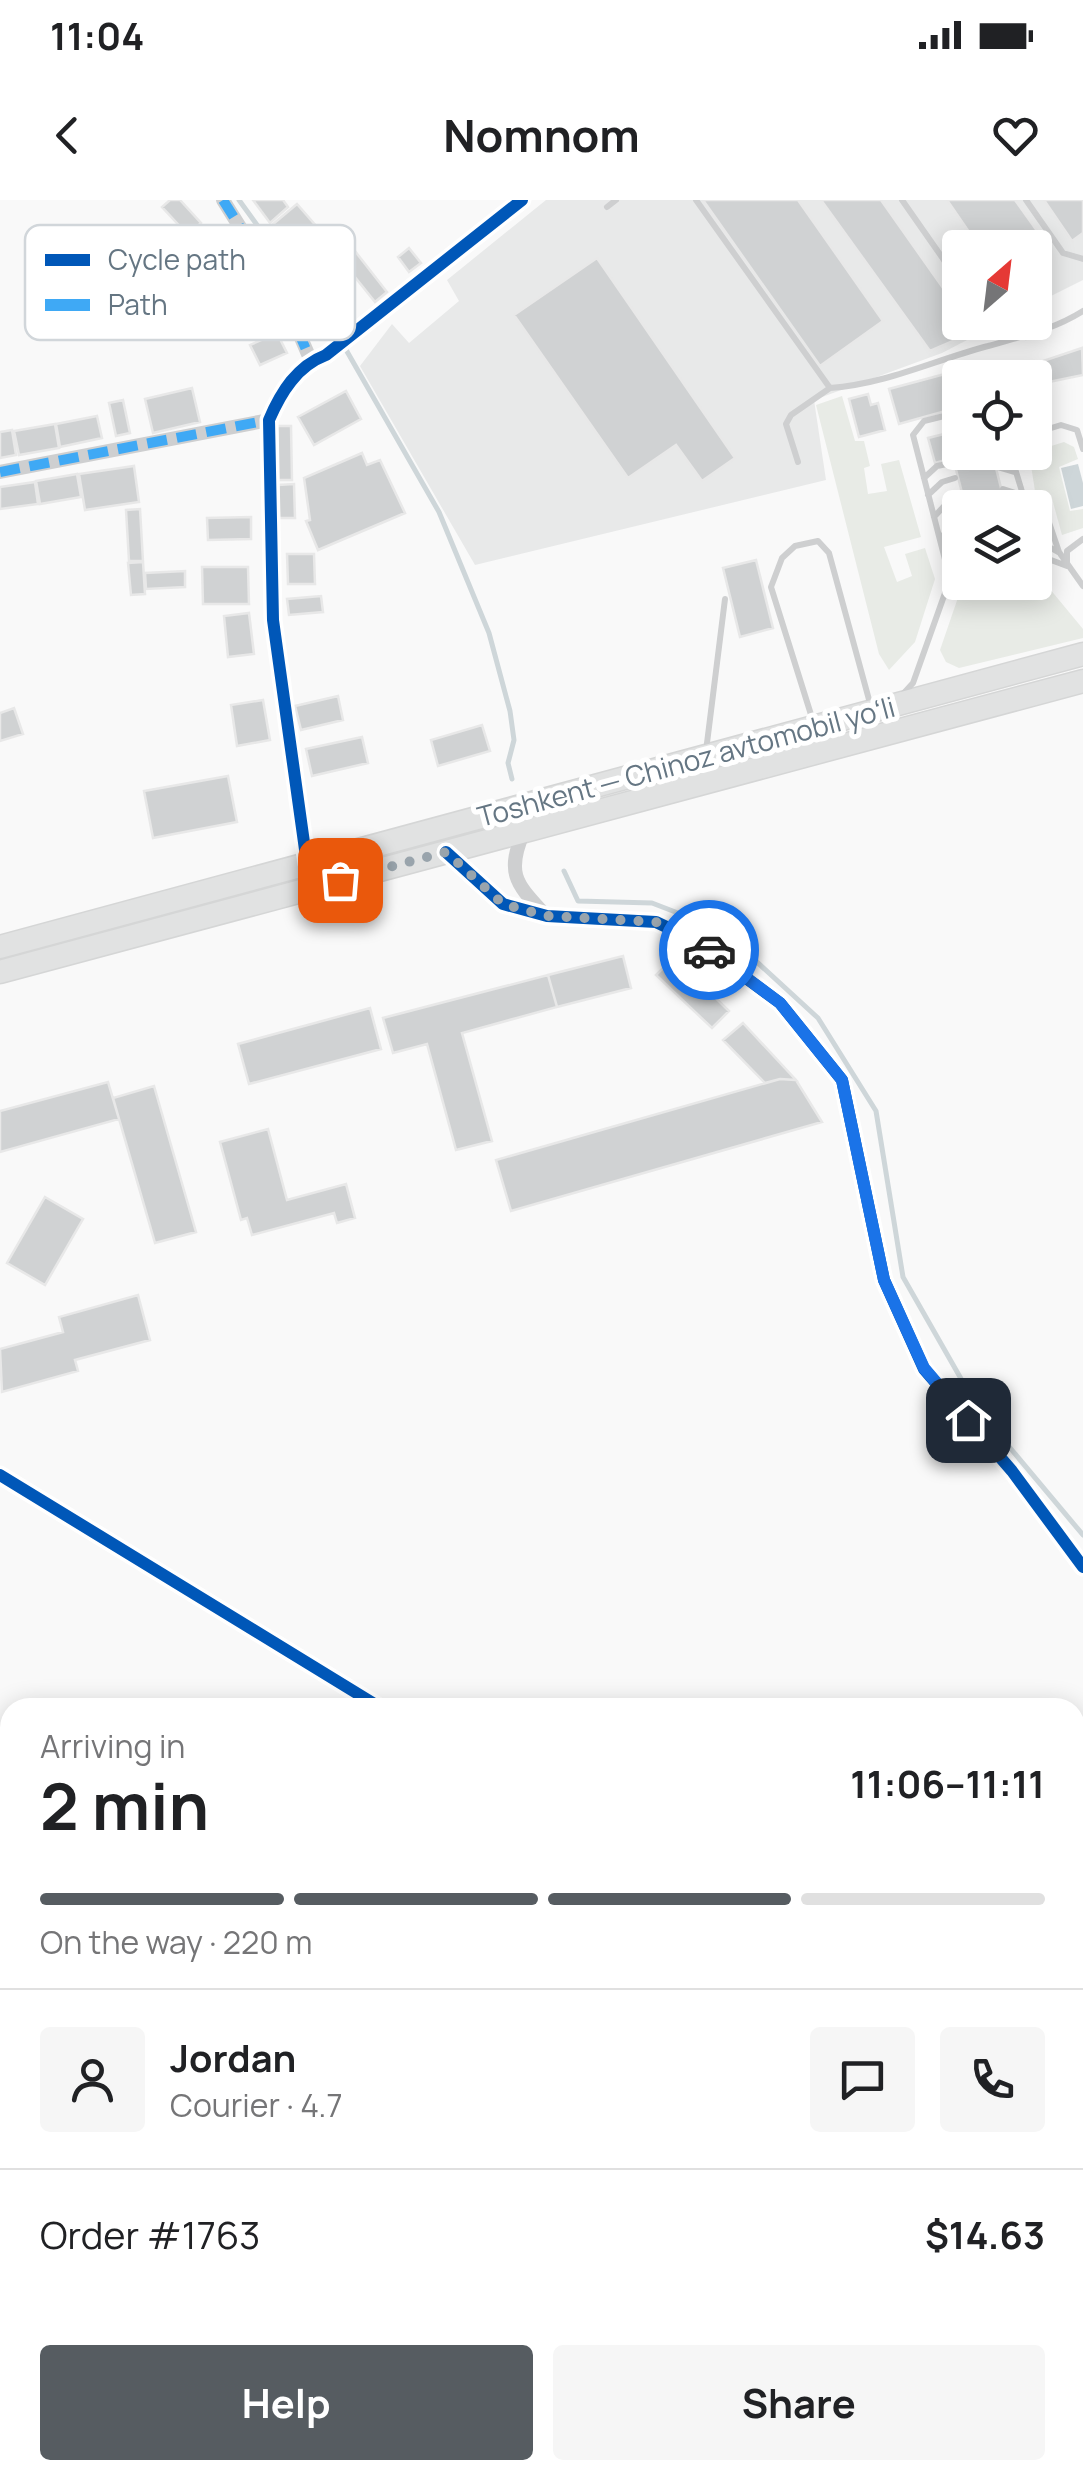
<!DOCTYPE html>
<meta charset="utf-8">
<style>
:root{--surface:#fff;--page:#f6f6f6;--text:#202124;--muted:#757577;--line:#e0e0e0;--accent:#565c61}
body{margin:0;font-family:Manrope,sans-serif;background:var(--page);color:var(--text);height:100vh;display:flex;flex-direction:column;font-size:38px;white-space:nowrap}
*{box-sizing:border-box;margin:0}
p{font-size:32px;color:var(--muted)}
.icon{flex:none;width:55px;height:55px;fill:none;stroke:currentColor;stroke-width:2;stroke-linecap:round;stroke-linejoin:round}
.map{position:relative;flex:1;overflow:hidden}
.side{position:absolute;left:0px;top:1498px;width:1085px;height:782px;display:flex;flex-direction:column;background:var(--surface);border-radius:30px 30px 0 0;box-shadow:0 5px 25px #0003}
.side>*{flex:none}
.needle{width:65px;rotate:28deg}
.tools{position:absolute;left:942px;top:30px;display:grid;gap:20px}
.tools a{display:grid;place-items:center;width:110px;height:110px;border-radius:10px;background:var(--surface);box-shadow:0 5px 25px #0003;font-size:50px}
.pin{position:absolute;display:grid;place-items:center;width:85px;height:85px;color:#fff;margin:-42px;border-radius:20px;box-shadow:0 5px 15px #0006}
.courier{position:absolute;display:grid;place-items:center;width:100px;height:100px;margin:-50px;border:8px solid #1a73e8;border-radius:50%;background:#fff;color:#222;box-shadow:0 2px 12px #0007}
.head em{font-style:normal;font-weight:700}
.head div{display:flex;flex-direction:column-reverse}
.head{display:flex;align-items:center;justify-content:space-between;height:170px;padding:0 40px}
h1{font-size:65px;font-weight:700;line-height:75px}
.bar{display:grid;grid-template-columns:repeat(4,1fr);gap:15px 10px;align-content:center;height:120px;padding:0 40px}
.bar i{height:12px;border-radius:8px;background:var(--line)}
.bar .active{background:var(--accent)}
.bar p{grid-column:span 4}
.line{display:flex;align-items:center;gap:25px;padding:0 40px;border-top:2px solid var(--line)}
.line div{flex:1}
.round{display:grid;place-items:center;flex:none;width:105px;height:105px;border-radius:10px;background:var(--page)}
.action{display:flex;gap:20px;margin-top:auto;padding:20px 40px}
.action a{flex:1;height:115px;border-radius:10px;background:var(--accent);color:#fff;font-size:40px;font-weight:700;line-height:115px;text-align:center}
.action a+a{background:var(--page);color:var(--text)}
.status{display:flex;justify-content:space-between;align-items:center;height:70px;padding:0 50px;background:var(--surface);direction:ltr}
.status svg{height:28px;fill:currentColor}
header{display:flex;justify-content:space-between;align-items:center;height:130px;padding:0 40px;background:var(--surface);font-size:45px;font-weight:700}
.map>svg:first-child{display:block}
.built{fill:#e8e9e9}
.green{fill:#e8ebe6}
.water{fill:#ced6d9}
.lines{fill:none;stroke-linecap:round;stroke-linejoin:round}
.stream{stroke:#ced6d9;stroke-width:5}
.building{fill:#d0d2d3;stroke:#e8e8e8;stroke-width:2.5}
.trunk-casing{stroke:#d5d6d6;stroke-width:25}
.service{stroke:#cecfd0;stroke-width:6}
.minor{stroke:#cecfd0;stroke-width:14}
.trunk{stroke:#e1e2e2;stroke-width:22}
.quiet{stroke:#3fa9f5;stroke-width:10;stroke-dasharray:20 10;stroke-linecap:butt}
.cycleway-casing{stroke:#fff;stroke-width:19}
.cycleway{stroke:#0057b8;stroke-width:12}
.done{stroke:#99a4ac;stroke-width:10;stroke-dasharray:0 18}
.route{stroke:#1a73e8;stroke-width:12}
.labels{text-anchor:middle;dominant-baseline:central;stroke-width:10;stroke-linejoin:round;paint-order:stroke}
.street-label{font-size:28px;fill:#657683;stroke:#fff}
.key{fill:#fff;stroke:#d1d6da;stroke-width:2.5}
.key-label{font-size:28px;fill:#657683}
</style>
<div class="status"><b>11:04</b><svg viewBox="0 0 49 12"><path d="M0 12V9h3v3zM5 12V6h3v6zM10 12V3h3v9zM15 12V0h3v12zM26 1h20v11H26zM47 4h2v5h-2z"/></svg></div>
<header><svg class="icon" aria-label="back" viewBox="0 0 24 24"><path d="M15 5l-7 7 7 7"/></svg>Nomnom<svg class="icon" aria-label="heart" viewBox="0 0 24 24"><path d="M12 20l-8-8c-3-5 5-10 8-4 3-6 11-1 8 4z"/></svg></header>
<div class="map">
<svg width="1083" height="2279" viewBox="0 0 1083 2279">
<rect width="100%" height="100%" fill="#f9f9f9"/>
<path class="built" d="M546,0h537v80l-48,24v-56h-75v74l40,1 -58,30 -128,47 12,80 -351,85 -115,-199 32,-42 17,19 50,-42 -12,-21z"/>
<path class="green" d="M842,196l13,45h9l6,25 -6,2 4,26 19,-3 -6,-27 18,-4 22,77 -37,10 13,35 15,-6 -7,-22 20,-6 10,31 -20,63 -26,28 -10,-16 -63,-249z
M1064,242l10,5 4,12 -19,8 11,44 13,-2v19l-21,7 -11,-40 -16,-4 -6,-38z
M1035,371l48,58v9l-124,30 -13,-6 -6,-12 23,-67 72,-1z"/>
<path class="water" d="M1078,264l5,19v23l-12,3 -10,-41z"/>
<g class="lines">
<path class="stream" d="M239,0l102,141 98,171 50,121 21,78 4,29 -6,23 4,16
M564,671l14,30 74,2 70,27 96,88 58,93 27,166 77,135 103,123
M0,1844l10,16
M348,2270l10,9"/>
</g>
<path class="building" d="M170,0h10l21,23 -13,12 -26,-28z
M253,0h30l5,7 -18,16z
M703,0h95l85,121 -63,45z
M821,0h60l79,112v10h7l7,10 -44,19z
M947,0h68l35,49 -15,10v-11h-55z
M1044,0h39v33l-11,8z
M297,4l27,31 -25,22 -27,-32z
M351,46l36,46 -12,10 -37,-46z
M409,48l12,15 -12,9 -11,-15z
M597,58l138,200 -33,23 -26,-36 -48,33 -114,-163z
M277,133l10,20 -27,12 -10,-20z
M1082,148l1,27 -39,8 -4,-21z
M986,163l4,15h-30v29l-61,17 -10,-35z
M192,188l8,34 -47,11 -8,-34z
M346,191l15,28 -47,26 -16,-28z
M868,194l3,11 7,-2 7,27 -26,7 -10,-38z
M123,200l7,33 -14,3 -7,-33z
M97,216l5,22 -42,9 -4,-23z
M55,224l4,24 -40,7 -5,-24z
M277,226h14l1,54h-14z
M12,230l4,25 -16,3v-26z
M960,230v22h32l14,56h-40l-13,-50 -18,5 -7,-25z
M362,253l5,12 13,-5 25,53 -87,37 -12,-29 4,-1 -6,-42z
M134,266l5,36 -54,8 -6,-36z
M77,274l4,23 -41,7 -4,-23z
M35,282l3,22 -38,5v-22z
M294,284l1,34h-16l-1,-33z
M140,309l3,52h-14l-3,-51z
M251,317v22l-43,1 -1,-22z
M287,354h27l1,30h-27z
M756,360l17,68 -33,9 -17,-69z
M143,362l2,32 -14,1 -3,-32z
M202,367h46l1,37h-46z
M185,371v16l-39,2 -1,-16z
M321,396l2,16 -34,3 -2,-16z
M249,413l5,41 -26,3 -4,-41z
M338,496l5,24 -42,10 -6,-24z
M263,500l7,40 -33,6 -6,-41z
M14,508l9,26 -23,7v-28z
M482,525l8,26 -52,15 -7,-26z
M362,537l6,26 -56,13 -6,-27z
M228,576l9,46 -84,16 -9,-47z
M623,756l8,32 -74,19 -9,-32z
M674,757l55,54 -17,17 -56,-53z
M548,775l9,32 -95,26 30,108 -36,9 -29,-106 -34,9 -10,-35z
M370,808l11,41 -132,35 -11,-40z
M743,823l53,57 -16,-1 -15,4 -42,-43z
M780,879l16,1 26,42 -311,89 -15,-51z
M108,882l11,37 -119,33v-41z
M154,886l42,146 -41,11 -42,-145z
M268,929l19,71 59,-16 9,34 -18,5 -3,-10 -82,22 -5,-17 -6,2 -21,-78z
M45,997l38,22 -38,66 -38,-22z
M138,1095l12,45 -75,20 3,11 -76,21 -2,-43 63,-17 -4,-15z
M1075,1685l8,3v24l-8,-4z
M1083,2019v35l-8,-3v-16z
M1075,2087l8,4v26l-8,-4z
M774,2270h31l5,2 -4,7h-36z
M981,2270h32l-4,9h-9z
M1016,2270h24l18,9h-47z"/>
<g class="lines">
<defs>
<path id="trunk" d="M0,747l1083,-293
M0,772l1083,-291"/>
</defs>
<use href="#trunk" class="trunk-casing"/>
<path class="service" d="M696,0l134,188c56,-4 105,-28 158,-42 34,-10 65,-16 95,-35
M902,0l58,83
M1026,0l37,53 20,6
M607,7l9,-7
M1015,122l11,15
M1035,233l26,-8 16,5 6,19
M996,252l14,5
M1010,252l17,56
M798,262l-12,-38 5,-9 39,-27
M998,267l17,5
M924,278l13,-12 15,-3
M1003,289l39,13 17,50 24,34
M928,295l14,-13 13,-4
M934,317l13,-14 13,-3
M1035,320l14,5
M940,339l13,-15 7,-2
M1035,339l23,13
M1035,354l32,12v-15l16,-12
M945,358l15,-14
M950,379l10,-13
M903,494l10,-11 37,-104 -37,-144 11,-14 36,-9
M813,521l-42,-134 11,-29 13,-12 23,-5 11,12 42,154
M706,551l19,-152"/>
<path class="minor" d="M223,0l60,96 28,65
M0,272l269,-52
M524,631c-19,44 -7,53 22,85
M446,652l57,52 44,12 109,6 40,19 84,62 62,77 42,200 40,89 88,102 71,96
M307,664l-34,-244 -4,-200c12,-28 28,-54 57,-65l196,-155
M0,1275l381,233
M1075,1660l8,4
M1075,1859l8,3
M1075,2062l8,4
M1075,2230l8,-15
M1075,2262l8,3
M834,2270l19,9
M553,2279l5,-9
M758,2279l5,-9"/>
<use href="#trunk" class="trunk"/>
<path class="quiet" d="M223,0l60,96 28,65
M0,272l269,-52
M1075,1859l8,3
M1075,2062l8,4
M1075,2230l8,-15
M1075,2262l8,3
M834,2270l19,9
M758,2279l5,-9"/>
<defs>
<path id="cycleway" d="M446,652l57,52 44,12 109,6 40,19 84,62 62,77 42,200 40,89 88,102 71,96
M307,664l-34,-244 -4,-200c12,-28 28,-54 57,-65l196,-155
M0,1275l381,233"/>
</defs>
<use href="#cycleway" class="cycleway-casing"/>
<use href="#cycleway" class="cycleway"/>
</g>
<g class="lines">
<path class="done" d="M340,680l106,-28 57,52 44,12 109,6 53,28"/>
<path class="route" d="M709,750l71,53 62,77 42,200 40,88 44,52"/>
</g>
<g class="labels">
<g class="street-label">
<text transform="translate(686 561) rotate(-15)">Toshkent — Chinoz avtomobil yoʻli</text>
</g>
</g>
<rect x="25" y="25" width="330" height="115" rx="15" class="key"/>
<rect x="45" y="54" width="45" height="12" fill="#0057b8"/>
<rect x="45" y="99" width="45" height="12" fill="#3fa9f5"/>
<g class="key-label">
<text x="108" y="70">Cycle path</text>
<text x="108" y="115">Path</text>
</g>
</svg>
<div class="tools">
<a><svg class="needle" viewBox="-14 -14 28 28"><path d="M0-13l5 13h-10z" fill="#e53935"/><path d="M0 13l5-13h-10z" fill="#757577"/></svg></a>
<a><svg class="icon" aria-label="locate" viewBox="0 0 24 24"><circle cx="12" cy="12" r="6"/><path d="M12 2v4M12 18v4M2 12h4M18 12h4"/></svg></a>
<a><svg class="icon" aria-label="layers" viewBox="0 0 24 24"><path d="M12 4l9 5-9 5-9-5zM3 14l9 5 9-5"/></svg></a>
</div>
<div class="pin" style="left:340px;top:680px;background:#ea580c"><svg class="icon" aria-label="bag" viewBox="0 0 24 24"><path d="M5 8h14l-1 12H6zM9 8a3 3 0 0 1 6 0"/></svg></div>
<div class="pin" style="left:968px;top:1220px;background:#1f2937"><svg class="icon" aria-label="home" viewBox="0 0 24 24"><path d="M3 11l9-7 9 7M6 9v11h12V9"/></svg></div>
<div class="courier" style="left:709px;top:750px"><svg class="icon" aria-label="car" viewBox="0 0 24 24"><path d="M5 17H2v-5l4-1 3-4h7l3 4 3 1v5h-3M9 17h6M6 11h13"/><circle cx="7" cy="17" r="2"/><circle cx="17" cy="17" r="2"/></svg></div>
<section class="side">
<div class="head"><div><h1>2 min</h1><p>Arriving in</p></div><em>11:06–11:11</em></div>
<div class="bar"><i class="active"></i><i class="active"></i><i class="active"></i><i></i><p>On the way · 220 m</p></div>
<div class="line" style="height:180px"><a class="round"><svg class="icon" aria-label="person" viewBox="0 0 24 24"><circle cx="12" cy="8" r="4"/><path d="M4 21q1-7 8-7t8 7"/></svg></a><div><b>Jordan</b><p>Courier · 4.7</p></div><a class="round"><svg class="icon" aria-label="chat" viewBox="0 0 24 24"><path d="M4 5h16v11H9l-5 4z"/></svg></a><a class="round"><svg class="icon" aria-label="phone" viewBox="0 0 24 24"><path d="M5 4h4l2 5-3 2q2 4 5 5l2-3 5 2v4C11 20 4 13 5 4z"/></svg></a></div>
<div class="line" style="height:130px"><div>Order #1763</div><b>$14.63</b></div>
<div class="action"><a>Help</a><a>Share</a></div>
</section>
</div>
